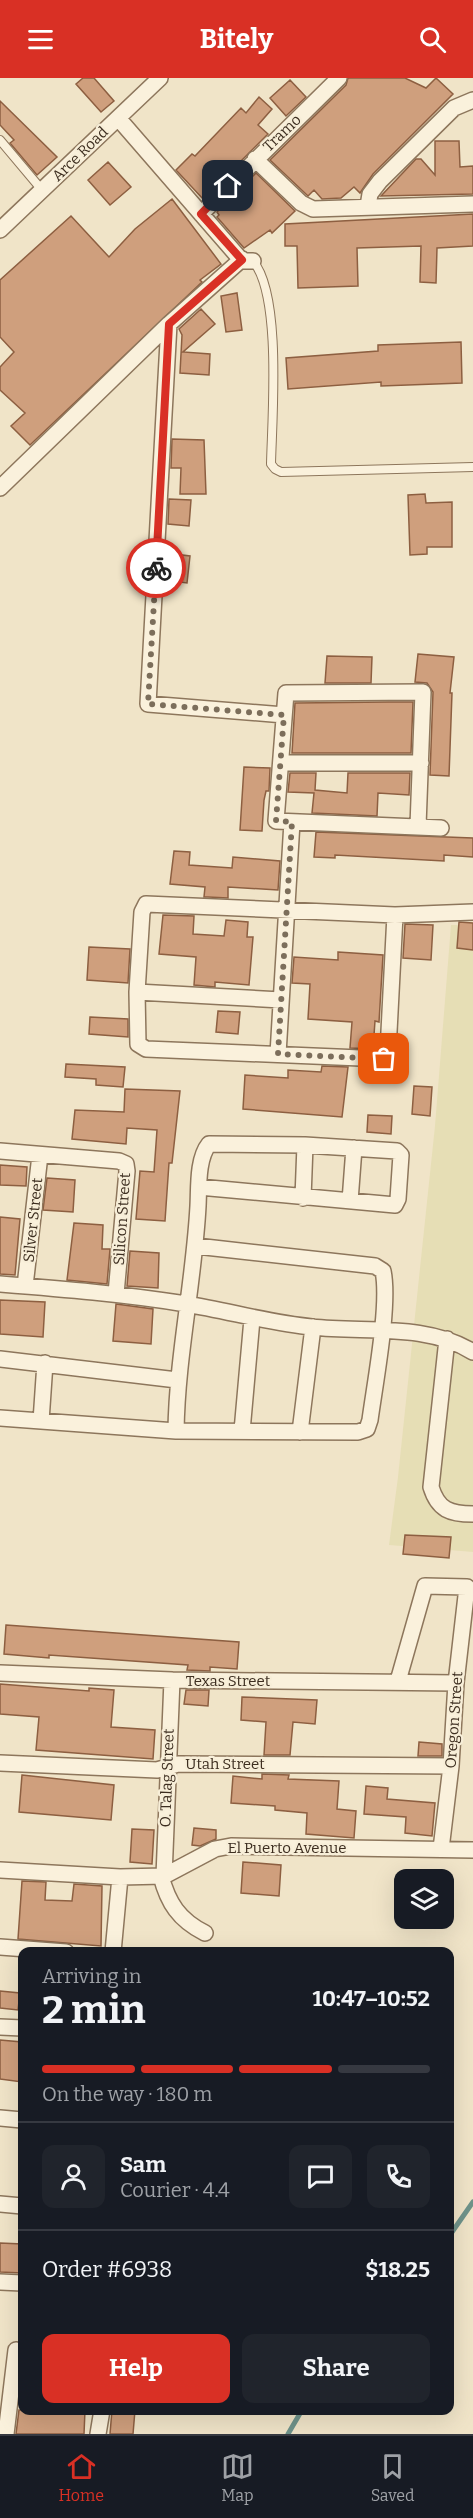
<!DOCTYPE html>
<meta charset="utf-8">
<style>
:root{--surface:#171b24;--page:#20242c;--text:#f1f3f6;--muted:#9ea1a6;--line:#363941;--accent:#d93025}
body{margin:0;font-family:Bitter,serif;background:var(--page);color:var(--text);height:100vh;display:flex;flex-direction:column;font-size:22px;white-space:nowrap}
*{box-sizing:border-box;margin:0}
p{font-size:20px;color:var(--muted)}
.icon{flex:none;width:33px;height:33px;fill:none;stroke:currentColor;stroke-width:2;stroke-linecap:round;stroke-linejoin:round}
.map{position:relative;flex:1;overflow:hidden}
.drawer{position:absolute;left:18px;top:1869px;width:436px;height:468px;display:flex;flex-direction:column;background:var(--surface);border-radius:12px;box-shadow:0 6px 24px #0002}
.drawer>*{flex:none}
.tools{position:absolute;left:394px;top:1791px;display:grid;gap:12px}
.tools a{display:grid;place-items:center;width:60px;height:60px;border-radius:12px;background:var(--surface);box-shadow:0 6px 24px #0002;font-size:30px}
.pin{position:absolute;display:grid;place-items:center;width:51px;height:51px;color:#fff;margin:-26px;border-radius:12px;box-shadow:0 3px 9px #0006}
.courier{position:absolute;display:grid;place-items:center;width:60px;height:60px;margin:-30px;border:4px solid #d93025;border-radius:50%;background:#fff;color:#222;box-shadow:0 2px 8px #0007}
.summary em{font-style:normal;font-weight:700}
.summary div{display:flex;flex-direction:column-reverse}
.summary{display:flex;align-items:center;justify-content:space-between;height:102px;padding:0 24px}
h1{font-size:39px;font-weight:700;line-height:45px}
.bar{display:grid;grid-template-columns:repeat(4,1fr);gap:9px 6px;align-content:center;height:72px;padding:0 24px}
.bar i{height:8px;border-radius:4px;background:var(--line)}
.bar .on{background:var(--accent)}
.bar p{grid-column:span 4}
.line{display:flex;align-items:center;gap:15px;padding:0 24px;border-top:2px solid var(--line)}
.line div{flex:1}
.round{display:grid;place-items:center;flex:none;width:63px;height:63px;border-radius:12px;background:var(--page)}
.primary-button{display:flex;gap:12px;margin-top:auto;padding:12px 24px}
.primary-button a{flex:1;height:69px;border-radius:12px;background:var(--accent);color:#fff;font-size:24px;font-weight:700;line-height:69px;text-align:center}
.primary-button a+a{background:var(--page);color:var(--text)}
header{display:flex;justify-content:space-between;align-items:center;height:78px;padding:0 24px;background:var(--accent);color:#fff;font-size:27px;font-weight:700}
.menu{display:flex;justify-content:space-around;align-items:center;height:84px;border-top:2px solid var(--line);background:var(--surface);font-size:16px;color:var(--muted)}
.menu a{display:grid;justify-items:center;gap:3px}
.menu .on{color:var(--accent)}
.map>svg:first-child{display:block}
.farmland{fill:#e6deb5}
.lines{fill:none;stroke-linecap:round;stroke-linejoin:round}
.stream{stroke:#6f938a;stroke-width:5}
.building{fill:#cf9f7d;stroke:#8d5f41;stroke-width:1.5}
.lane-casing{stroke:#8d765c;stroke-width:10}
.street-casing{stroke:#8d765c;stroke-width:18}
.lane{stroke:#faf1dc;stroke-width:8}
.street{stroke:#faf1dc;stroke-width:15}
.done{stroke:#7c6e5b;stroke-width:6;stroke-dasharray:0 10.8}
.route{stroke:#d93025;stroke-width:8}
.labels{text-anchor:middle;dominant-baseline:central;stroke-width:4.5;stroke-linejoin:round;paint-order:stroke}
.street-label{font-size:15px;fill:#3d2e20;stroke:#f7eed8}
</style>
<header><svg class="icon" aria-label="menu" viewBox="0 0 24 24"><path d="M4 6h16M4 12h16M4 18h16"/></svg>Bitely<svg class="icon" aria-label="search" viewBox="0 0 24 24"><circle cx="10" cy="10" r="6"/><path d="M15 15l6 6"/></svg></header>
<div class="map">
<svg width="473" height="2356" viewBox="0 0 473 2356">
<rect width="100%" height="100%" fill="#f0e4c8"/>
<path class="farmland" d="M451,847h22v627l-84,-7 9,-68 37,-351z"/>
<g class="lines">
<path class="stream" d="M450,2157l23,-33
M288,2356l14,-24"/>
</g>
<path class="building" d="M83,0h11l20,23 -13,11 -25,-28z
M348,0h57l21,10 10,-10 17,16 -80,80 -13,19 -6,-6 -13,11 -19,1 -8,-9 -6,6 -38,-36 76,-75z
M290,2l16,17 -20,19 -16,-18z
M259,19l13,12 -14,16 10,9 -65,65 -27,-29 16,-16 3,2 46,-48 5,5z
M0,23l57,56 -20,18 -27,-32 4,-3 -14,-15z
M435,63h24l1,26 13,-1v28l-92,2 35,-37h5l14,16z
M108,84l23,25 -21,18 -22,-25z
M256,95l39,38 -23,22 -2,-3 -26,18 -27,-31 2,-2 -2,-3z
M172,121l49,65 -21,16 2,2 -172,163 -19,-19 14,-13 -25,-23v-23l14,-15 -14,-15v-57l71,-64 38,41 26,-28z
M473,136v32l-36,2 -1,35 -16,-1 1,-36 -64,2 1,38 -60,2 -1,-42h-12v-22z
M237,215l5,37 -16,2 -5,-36z
M201,231l14,15 -32,28 27,2 -1,21 -29,-2 2,-38 -3,-6z
M461,264l1,41 -81,3v-4l-93,7 -2,-31 92,-7v-6z
M172,361l32,1 2,54h-26l1,-26h-10z
M425,416l1,9 26,-1v45h-25v7l-17,1 -2,-60z
M169,421l22,1 -2,26 -21,-2z
M166,475l24,3 -3,27 -22,-3z
M418,576l36,3 -4,36h2l-3,83 -19,-1 3,-83 -6,-9 -12,-1z
M327,578l45,1 -1,26h-46z
M389,624h24l-2,51h-119l3,-50z
M244,689l26,1 -1,23h-3l-2,9 -2,31 -22,-1z
M290,695h26l-1,17 32,3 1,-20h62l-1,22 -31,-2 -1,23 -65,-3 2,-20 -26,-1z
M316,754l157,6v19l-29,-2v6l-109,-6v3l-21,-1z
M174,773l16,1 -1,13 43,3 1,-11 47,4 -2,29 -50,-3v11l-20,-1h-4l1,-10 -35,-3z
M163,837l31,1 -1,18 31,2 2,-16 22,2 -1,15h6l-4,48 -34,-3v5l-21,-2 2,-28 -37,-3z
M459,844l14,1v27l-16,-2z
M405,846l28,1 -2,35 -28,-2z
M89,869l41,2 -2,34 -41,-3z
M338,874l45,3 -4,67 -4,-1 -2,28 -23,-1 2,-26 -44,-3 2,-35 -18,-1 2,-26 44,3z
M218,933l22,1 -2,22 -22,-2z
M90,939l38,2v18l-39,-3z
M66,986l59,3 -2,20 -27,-2v-6l-31,-2z
M322,988l26,1 -6,50 -99,-8 2,-34 43,3v-8l33,2z
M414,1008l18,1 -2,29 -18,-2z
M125,1011l55,2 -8,72h-3l-4,58 -29,-2 4,-48 14,1 3,-42 -30,-2 -1,16 -54,-5 3,-29 49,2z
M368,1037l24,1 -1,18 -24,-2z
M0,1087l27,2 -1,19 -26,-1z
M47,1100l28,2 -2,32 -30,-2z
M0,1139l20,2 -5,56 -15,-1z
M74,1145l29,2 -1,24h8l-3,35 -40,-4z
M130,1173l29,2 -1,35 -31,-2z
M0,1222l45,2 -2,35 -43,-3z
M116,1226l37,5 -2,35 -38,-3z
M405,1457l46,2 -2,21 -46,-4z
M6,1547l233,17 -2,27 -27,-2v4l-23,-1 1,-5 -139,-10v3l-45,-4z
M0,1606l89,7v-3l25,2 -3,37 44,3 -2,29 -117,-9 3,-33 -39,-3z
M186,1612h23l-1,16 -24,-2z
M242,1619l75,3 -2,24 -22,-2 -3,33h-26l2,-33 -25,-2z
M419,1664l23,2v12h-24z
M262,1696l27,1 -1,4 51,2 -2,28 19,2 -2,27 -48,-4 1,-21 -32,-3v-4l-44,-3 2,-27 29,3z
M22,1697l92,10 -3,35 -92,-8z
M366,1708l22,2 -1,11 48,4 -3,33 -27,-3 1,-16 -42,-3z
M194,1750l22,2v9l-16,7 -8,-1z
M132,1751l22,1 -2,34 -22,-2z
M243,1784l38,3 -2,31 -38,-3z
M22,1803l24,1 -1,18 27,1 2,-17 28,2 -1,60 -83,-7z
M0,1913l20,2 -2,17 -18,-2z
M0,1962l22,2v40l-22,-3z
M0,2165l22,1v29l-22,-1z
M19,2332h66l-1,24h-68z
M112,2332h23l-2,24h-23z"/>
<g class="lines">
<defs>
<path id="lane" d="M0,62l42,50
M253,183c29,34 19,157 18,203l4,5 6,3 192,-5"/>
<path id="street" d="M118,40l124,143h11
M255,81l46,44 12,6 160,-5
M368,128l2,-12 10,-13 74,-73 19,-8
M201,136l138,-136
M0,152l160,-152
M169,246l-21,380 136,11
M0,410l169,-164 73,-65
M281,685h140
M418,748l5,-134 -137,1 -10,128 165,7
M395,837l-7,136 -4,8 -238,-10 -8,-5 -1,-52 5,-80 4,-8 249,11 78,-3
M137,914l144,8
M278,976l14,-232
M0,1073l119,10 7,3 1,7 -11,123
M303,1120l2,-53
M350,1123l4,-53
M0,1206c63,5 124,10 186,20 43,7 84,19 126,23 54,6 114,-4 161,25
M25,1208l15,-131
M447,1261l-16,148c7,23 19,27 42,27
M0,1281l177,21
M0,1340l176,13 182,1 9,-3 3,-9c5,-37 20,-116 13,-149l-8,-5 -179,-20
M41,1343l4,-58
M176,1353c1,-75 18,-149 22,-225 1,-18 -1,-47 11,-62l96,1 92,6 4,4 -3,44 -3,6 -196,-18
M242,1353l10,-112
M300,1354l13,-105
M0,1595l172,7 284,3
M398,1603l27,-95 42,1 -11,96 -5,83 -10,83
M0,1685l157,7 21,-6 273,2
M0,1792l120,7 44,-1 51,-27 16,-3 242,4
M161,1798c7,27 18,44 44,57
M164,1798l8,-196
M0,1869l66,5
M113,1874l7,-75
M0,1949l22,1
M0,2040l22,2
M0,2126l22,2
M0,2204l22,1
M6,2356l10,-84
M98,2356l4,-24"/>
</defs>
<use href="#lane" class="lane-casing"/>
<use href="#street" class="street-casing"/>
<use href="#lane" class="lane"/>
<use href="#street" class="street"/>
</g>
<g class="lines">
<path class="done" d="M156,490l-8,136 136,11 -8,106 16,1 -14,232 106,5"/>
<path class="route" d="M156,490l13,-244 73,-64 -41,-46 27,-28"/>
</g>
<g class="labels">
<g class="street-label">
<text transform="translate(282 55) rotate(-44)">Tramo</text>
<text transform="translate(80 76) rotate(-44)">Arce Road</text>
<text transform="translate(122 1141) rotate(-86)">Silicon Street</text>
<text transform="translate(33 1142) rotate(-84)">Silver Street</text>
<text x="228" y="1603">Texas Street</text>
<text transform="translate(454 1642) rotate(-86)">Oregon Street</text>
<text x="225" y="1686">Utah Street</text>
<text transform="translate(167 1700) rotate(-88)">O. Talag Street</text>
<text x="287" y="1770">El Puerto Avenue</text>
</g>
</g>
</svg>
<div class="tools">
<a><svg class="icon" aria-label="layers" viewBox="0 0 24 24"><path d="M12 4l9 5-9 5-9-5zM3 14l9 5 9-5"/></svg></a>
</div>
<div class="pin" style="left:384px;top:981px;background:#ea580c"><svg class="icon" aria-label="bag" viewBox="0 0 24 24"><path d="M5 8h14l-1 12H6zM9 8a3 3 0 0 1 6 0"/></svg></div>
<div class="pin" style="left:228px;top:108px;background:#1f2937"><svg class="icon" aria-label="home" viewBox="0 0 24 24"><path d="M3 11l9-7 9 7M6 9v11h12V9"/></svg></div>
<div class="courier" style="left:156px;top:490px"><svg class="icon" aria-label="bike" viewBox="0 0 24 24"><circle cx="6" cy="16" r="4"/><circle cx="18" cy="16" r="4"/><path d="M6 16l4-8h5l3 8M10 8l3 8H6M13 5h3"/></svg></div>
<section class="drawer">
<div class="summary"><div><h1>2 min</h1><p>Arriving in</p></div><em>10:47–10:52</em></div>
<div class="bar"><i class="on"></i><i class="on"></i><i class="on"></i><i></i><p>On the way · 180 m</p></div>
<div class="line" style="height:108px"><a class="round"><svg class="icon" aria-label="person" viewBox="0 0 24 24"><circle cx="12" cy="8" r="4"/><path d="M4 21q1-7 8-7t8 7"/></svg></a><div><b>Sam</b><p>Courier · 4.4</p></div><a class="round"><svg class="icon" aria-label="chat" viewBox="0 0 24 24"><path d="M4 5h16v11H9l-5 4z"/></svg></a><a class="round"><svg class="icon" aria-label="phone" viewBox="0 0 24 24"><path d="M5 4h4l2 5-3 2q2 4 5 5l2-3 5 2v4C11 20 4 13 5 4z"/></svg></a></div>
<div class="line" style="height:78px"><div>Order #6938</div><b>$18.25</b></div>
<div class="primary-button"><a>Help</a><a>Share</a></div>
</section>
</div>
<nav class="menu">
<a class="on"><svg class="icon" aria-label="home" viewBox="0 0 24 24"><path d="M3 11l9-7 9 7M6 9v11h12V9"/></svg>Home</a>
<a><svg class="icon" aria-label="map" viewBox="0 0 24 24"><path d="M3 6l6-2 6 2 6-2v14l-6 2-6-2-6 2zM9 4v14M15 6v14"/></svg>Map</a>
<a><svg class="icon" aria-label="saved" viewBox="0 0 24 24"><path d="M7 4h10v16l-5-4-5 4z"/></svg>Saved</a>
</nav>
